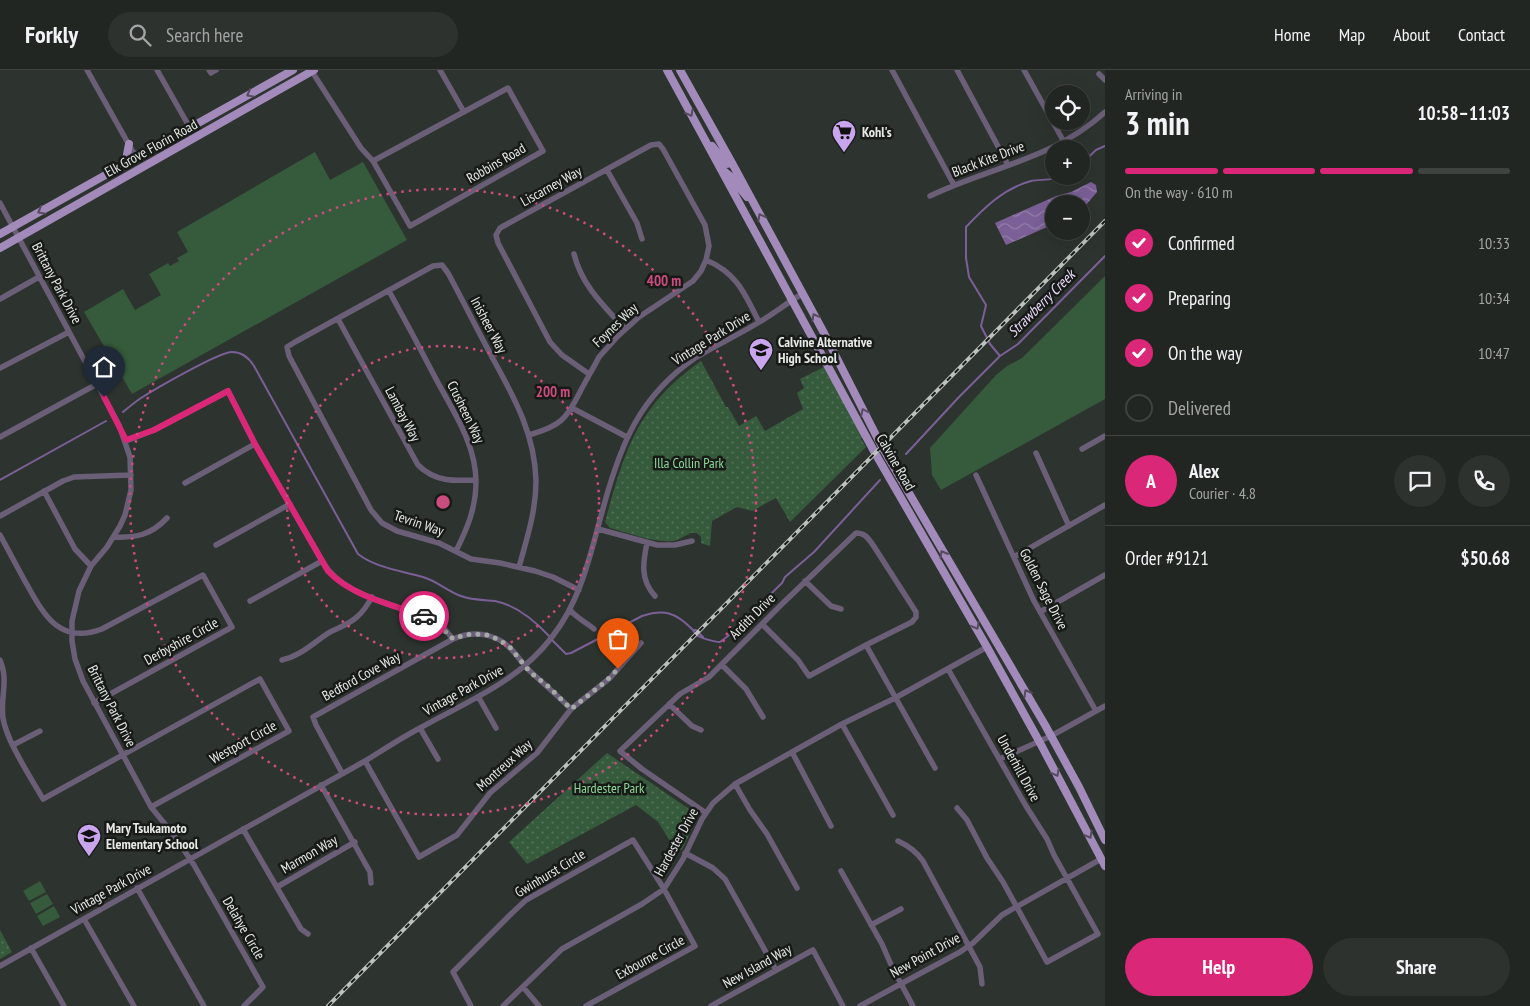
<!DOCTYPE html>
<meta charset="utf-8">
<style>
:root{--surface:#222622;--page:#2e322f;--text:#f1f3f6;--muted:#a2a5a5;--line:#3f4340;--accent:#db2777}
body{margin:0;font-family:"PT Sans Narrow",sans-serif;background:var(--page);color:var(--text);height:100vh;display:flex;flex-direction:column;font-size:19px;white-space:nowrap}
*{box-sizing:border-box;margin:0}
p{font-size:16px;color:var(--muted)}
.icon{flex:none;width:28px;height:28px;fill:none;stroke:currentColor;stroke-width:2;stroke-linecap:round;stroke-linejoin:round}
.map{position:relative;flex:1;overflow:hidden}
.drawer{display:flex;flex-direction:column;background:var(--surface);width:425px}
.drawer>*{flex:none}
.tools{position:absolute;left:1045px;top:15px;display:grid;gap:10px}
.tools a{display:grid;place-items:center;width:45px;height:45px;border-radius:50%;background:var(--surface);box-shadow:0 5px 20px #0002,0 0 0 1px var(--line);font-size:25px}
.pin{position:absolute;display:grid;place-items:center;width:42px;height:42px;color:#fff;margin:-51px -21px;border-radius:50% 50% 50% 0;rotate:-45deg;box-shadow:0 0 5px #0007}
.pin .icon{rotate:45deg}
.courier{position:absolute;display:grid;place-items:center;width:50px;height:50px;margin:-25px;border:4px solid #db2777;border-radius:50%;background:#fff;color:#222;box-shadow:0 1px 6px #0007}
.head em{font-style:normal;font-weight:700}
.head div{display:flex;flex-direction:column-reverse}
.head{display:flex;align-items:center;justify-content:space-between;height:85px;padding:0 20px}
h1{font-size:32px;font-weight:700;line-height:38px}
.bar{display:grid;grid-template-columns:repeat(4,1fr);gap:8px 5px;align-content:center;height:60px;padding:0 20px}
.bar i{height:6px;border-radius:4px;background:var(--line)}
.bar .active{background:var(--accent)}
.bar p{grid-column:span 4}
.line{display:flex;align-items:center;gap:12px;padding:0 20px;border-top:1px solid var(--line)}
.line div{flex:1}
.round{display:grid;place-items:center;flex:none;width:52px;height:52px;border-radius:26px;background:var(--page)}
ol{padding:0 20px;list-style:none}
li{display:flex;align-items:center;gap:15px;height:55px}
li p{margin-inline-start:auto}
li .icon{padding:5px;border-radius:50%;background:var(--accent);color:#fff;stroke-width:4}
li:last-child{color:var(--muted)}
li i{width:28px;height:28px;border:2px solid var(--line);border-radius:50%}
.action{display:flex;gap:10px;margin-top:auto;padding:10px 20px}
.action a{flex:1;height:58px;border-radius:30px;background:var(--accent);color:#fff;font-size:20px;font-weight:700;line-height:58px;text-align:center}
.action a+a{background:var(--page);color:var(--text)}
header{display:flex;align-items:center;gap:30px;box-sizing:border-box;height:70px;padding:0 25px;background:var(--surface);border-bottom:1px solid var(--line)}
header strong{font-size:24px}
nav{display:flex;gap:28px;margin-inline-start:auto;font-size:18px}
.search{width:350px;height:45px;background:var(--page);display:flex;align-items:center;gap:12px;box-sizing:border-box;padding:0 18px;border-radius:28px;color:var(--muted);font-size:19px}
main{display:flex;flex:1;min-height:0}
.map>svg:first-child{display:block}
.grass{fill:#365a3c}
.park{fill:url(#park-dots)}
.water{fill:url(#water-waves)}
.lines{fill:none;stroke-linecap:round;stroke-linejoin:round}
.stream{stroke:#7b6097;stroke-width:2}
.minor{stroke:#6a5f77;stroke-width:5.5}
.major{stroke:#a28abb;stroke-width:8}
.rail-casing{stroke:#bcc1bd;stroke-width:4}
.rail{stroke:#171a17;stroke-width:2;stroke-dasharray:5.5;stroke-linecap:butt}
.oneway{stroke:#564c61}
.done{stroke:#a5aaa6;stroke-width:5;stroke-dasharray:0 9}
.route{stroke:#db2777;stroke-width:6}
.ring{fill:none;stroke:#cb4c7e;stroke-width:2.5;stroke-dasharray:2.5 5}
.labels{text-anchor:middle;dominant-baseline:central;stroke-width:5;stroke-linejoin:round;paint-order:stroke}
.poi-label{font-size:14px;font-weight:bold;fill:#e6eae7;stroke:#171a17;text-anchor:start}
.street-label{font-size:14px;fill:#e6eae7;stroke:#171a17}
.park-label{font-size:14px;fill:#8edb9a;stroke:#171a17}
.water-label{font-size:15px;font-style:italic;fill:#eadafb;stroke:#171a17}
.centre{fill:#cb4c7e;stroke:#171a17;stroke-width:2.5}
.ring-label{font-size:15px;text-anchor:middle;font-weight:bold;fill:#cb4c7e;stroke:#171a17;stroke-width:5;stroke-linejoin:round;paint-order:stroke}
</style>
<header>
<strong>Forkly</strong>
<div class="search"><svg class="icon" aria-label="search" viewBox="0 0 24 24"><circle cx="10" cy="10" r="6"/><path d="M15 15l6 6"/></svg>Search here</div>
<nav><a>Home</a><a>Map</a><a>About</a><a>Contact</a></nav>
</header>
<main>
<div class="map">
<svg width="1105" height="936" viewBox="0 0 1105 936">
<defs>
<pattern id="park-dots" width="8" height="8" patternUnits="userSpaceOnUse" patternTransform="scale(1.25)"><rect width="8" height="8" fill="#365a3c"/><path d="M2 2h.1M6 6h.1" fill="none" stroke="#537258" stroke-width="1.8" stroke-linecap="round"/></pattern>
<pattern id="water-waves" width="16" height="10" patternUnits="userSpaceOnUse" patternTransform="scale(1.25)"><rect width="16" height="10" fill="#7b6097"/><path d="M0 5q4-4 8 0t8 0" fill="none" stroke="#947faa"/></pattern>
</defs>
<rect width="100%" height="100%" fill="#2d332e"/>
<path class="grass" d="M315,82l15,28 33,-18 44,78 -275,154 -48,-82 39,-23 12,21 26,-15 -12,-21 19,-11 2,3 9,-5 -2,-3 11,-6 -11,-20z
M1105,206v123l-164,91 -9,-15 -2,-27 66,-73 11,-9 15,-8z
M40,811l6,11 -17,9 -6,-10z
M47,824l6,10 -17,10 -6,-11z
M54,836l6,11 -17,9 -6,-10z"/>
<path class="park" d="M701,291l25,46h2l11,19 17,-10 9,15 38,-22 -6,-16 7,-5 -4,-9 24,-12 39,70 -2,2 5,8 -76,75 -14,-24 -24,13 -15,-4 -25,14 -2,25 -9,-3v-6c-9,-11 -17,3 -28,4 -21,2 -43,-8 -63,-13l-5,-6c20,-72 32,-116 96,-161z
M607,683l91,62 -16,35 -8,-3 -16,-25 -22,-17 -109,59 -18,-22z
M0,860l12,22 -12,7z"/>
<path class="water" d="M1091,112l5,3 1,7 -16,19v-7h-27v20l-48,21 -11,-22 61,-27 15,-4z"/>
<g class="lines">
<path class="stream" d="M1081,94l15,-14 9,-4
M1062,106c-9,5 -21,3 -31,5 -27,7 -47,27 -65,46v31l3,19 17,28 -5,21 9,18 10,12 18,-12 87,-88
M123,342c6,-5 12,-10 18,-14 14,-9 78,-46 91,-46 10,0 17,6 22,14l104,188c18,14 44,17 65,23 14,4 24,14 38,19 10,4 23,4 34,5 21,4 40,20 54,35
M906,384l53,-57 41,-41
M0,410l106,-59
M693,560h3l7,7
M552,570l14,14 5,-1 71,-37c22,-7 33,-4 50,13 2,2 3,5 5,6 3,3 18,7 23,7l8,-6 54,-53 3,-6 29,-25 66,-72"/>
<path class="minor" d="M87,0l46,82 4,2h5
M157,0l33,58
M209,0l2,3 5,-3
M311,0l50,78 12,13 37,65 133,-75 -35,-63 -135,73
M440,0l24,42
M892,0l62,115
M957,0l51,95
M1024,0l40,72
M1099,4l6,6
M607,100l30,53 5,16
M930,126c60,-29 124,-37 175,-84
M0,133l119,222 11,32 1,33 -6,25 -5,11 -13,21 -16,19 -12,25 -7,30v20l3,18 8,22 68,126 22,27 21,31 69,122 -19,19
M574,184c8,32 30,52 51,75
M706,190c31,13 39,34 53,62
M389,221c16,29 32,59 47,88 17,32 40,65 40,103 0,26 -9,47 -20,69
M0,229l39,-22
M338,249l80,146c17,17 36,16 58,15
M0,298l69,-36
M572,338l55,29
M529,365c31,-9 37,-15 51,-43 6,-12 13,-23 19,-35l19,-21 21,-19 54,-36 8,-10 5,-11 3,-14 -4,-21 -42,-76 -4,-5 -8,1 -151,83 -4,7 2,8 52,99 12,13 27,19
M0,367l97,-53
M126,371l28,-11 74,-39 27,53 67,117c22,37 75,43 111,59l10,7 10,12
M1082,379l23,-13
M1036,383l33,73
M976,405l58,126 62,110
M185,413l70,-39
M44,421l31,58 16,17
M0,446l63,-35 11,-4 57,-2
M598,459l59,16h18l17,-4
M0,465c9,16 17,32 26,48 18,32 33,62 76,46l101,-54 29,52 -138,76
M114,467c22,1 37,-2 53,-19
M647,473c-4,19 -7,37 8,53
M216,475l74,-41
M1014,487l91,-52
M519,497c8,-29 17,-56 17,-86 -1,-47 -22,-84 -44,-124 -15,-28 -29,-56 -44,-84l-6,-8 -9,1 -138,76 -8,5 2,9 82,154 11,13 15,8 42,12 32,16 29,4 35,8 18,6 26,13
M805,511l26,25 10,3
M250,531l72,-40
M571,541c6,7 16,12 23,18
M1040,542l65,-37
M866,575l69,123
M0,590c9,21 0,37 3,58 3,22 28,60 40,81l217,-120 29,52 -138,76
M282,590c19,-4 32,-18 48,-28 10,-5 20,-8 28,-16 6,-5 10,-12 14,-19
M722,595l24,24 17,28
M948,599l78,137 21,33 7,16 44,79 -51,28 -44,-80 -16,-24 -20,-38 -10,-12
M479,628l17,30
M669,634l23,22 9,4
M842,654l51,91
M420,658l18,31
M13,675l27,-14
M792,682l39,74
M1000,689l51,-23 54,-30
M365,691l54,96 38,-22 33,-42 47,-40 34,-44 39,-31 31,-35
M342,703l-26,-48 -3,-8 140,-78c20,-9 43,-6 58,10 7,7 12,16 20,23 14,13 27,24 40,37
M735,714l15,26 17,24 30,54
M321,715l49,87 1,11
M706,743l-64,-44 -22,-18 60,-57 29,-17 74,-74 73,-70c9,0 12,5 17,12l43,67v5l-4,5 -46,23 -57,31 -11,-16 -36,-36
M243,759l58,100 7,5
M898,771c11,5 18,10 25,20l57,106 2,17
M685,783l28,15 12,11 51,91
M841,801l41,73 10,23 21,39
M277,817l78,-45
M137,818l67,118
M84,849l50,87
M871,855l30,-16
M31,878l33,58
M0,896l365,-205c18,-11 36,-23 55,-33 48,-27 98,-46 132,-91 30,-38 39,-86 52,-132 17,-62 36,-109 91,-147 21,-13 45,-24 66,-37 14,-8 27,-19 41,-27
M523,917l16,19
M471,936l-18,-34 59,-59 14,-13 107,-60 31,49 31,57 -109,60
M503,936l59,-57 80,-45 22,-15 19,-30 19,-40 11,-16 22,-19 107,-60 53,-26 92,-51
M711,936l102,-56 30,56
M860,936l100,-54 13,-9 29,-28 99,-56"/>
<path class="major" d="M667,0l208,383 112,194 52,94 66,125
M680,0l52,93 92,170 58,114 163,278 34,62 26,53
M712,76l14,18 6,-1
M122,95l4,-5 3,-16
M724,101l6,5 17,21
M0,164l293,-164
M0,178l314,-178"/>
<defs>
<path id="rail" d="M328,936l777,-785"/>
</defs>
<use href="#rail" class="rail-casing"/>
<use href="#rail" class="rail"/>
</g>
<defs><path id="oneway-chevron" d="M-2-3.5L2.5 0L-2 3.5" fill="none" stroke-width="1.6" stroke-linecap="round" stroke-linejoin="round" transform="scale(1.25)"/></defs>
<g class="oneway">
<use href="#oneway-chevron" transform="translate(250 24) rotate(151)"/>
<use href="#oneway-chevron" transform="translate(690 43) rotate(62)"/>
<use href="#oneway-chevron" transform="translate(41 141) rotate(151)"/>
<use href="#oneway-chevron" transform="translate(761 147) rotate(-118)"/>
<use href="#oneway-chevron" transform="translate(815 247) rotate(-119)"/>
<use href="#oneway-chevron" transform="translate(864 342) rotate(-116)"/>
<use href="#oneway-chevron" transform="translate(943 484) rotate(-120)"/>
<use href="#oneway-chevron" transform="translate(976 556) rotate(60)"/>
<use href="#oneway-chevron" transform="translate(1027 623) rotate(-120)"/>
<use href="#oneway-chevron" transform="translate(1056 703) rotate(62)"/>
<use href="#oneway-chevron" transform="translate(1089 765) rotate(62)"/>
</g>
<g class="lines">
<path class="done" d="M424,546l14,8 15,15 11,-4 12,-1 12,1 11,5 10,6 21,26 19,15 22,22 34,-27 13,-13"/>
<path class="route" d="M104,327l22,43 28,-10 74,-39 27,53 73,127c23,25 65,34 96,45"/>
</g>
<g class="ring">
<circle cx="443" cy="432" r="156"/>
<circle cx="443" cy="432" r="313"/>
</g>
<defs>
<symbol id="supermarket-pin" viewBox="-11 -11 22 30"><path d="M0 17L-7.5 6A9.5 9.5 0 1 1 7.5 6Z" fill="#c9a5ee" stroke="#171a17"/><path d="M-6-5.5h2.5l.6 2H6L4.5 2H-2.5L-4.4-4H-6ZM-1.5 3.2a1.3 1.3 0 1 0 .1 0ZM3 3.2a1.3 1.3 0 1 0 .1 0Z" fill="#111"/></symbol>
<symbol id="school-pin" viewBox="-11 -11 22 30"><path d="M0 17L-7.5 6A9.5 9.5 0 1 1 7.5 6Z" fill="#c9a5ee" stroke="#171a17"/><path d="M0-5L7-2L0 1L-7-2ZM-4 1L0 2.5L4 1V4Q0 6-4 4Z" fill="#111"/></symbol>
</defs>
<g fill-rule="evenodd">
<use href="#supermarket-pin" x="830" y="48" width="28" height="38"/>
<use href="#school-pin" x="747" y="266" width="28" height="38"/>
<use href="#school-pin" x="75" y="752" width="28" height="38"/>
</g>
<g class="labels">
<g class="poi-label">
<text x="862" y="62">Kohl's</text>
<text x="778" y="272">Calvine Alternative<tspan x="778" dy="16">High School</tspan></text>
<text x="106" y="758">Mary Tsukamoto<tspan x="106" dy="16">Elementary School</tspan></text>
</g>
<g class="street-label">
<text transform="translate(151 78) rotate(-29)">Elk Grove Florin Road</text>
<text transform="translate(988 89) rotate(-21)">Black Kite Drive</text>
<text transform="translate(496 93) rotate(-30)">Robbins Road</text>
<text transform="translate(551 116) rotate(-29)">Liscarney Way</text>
<text transform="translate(57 213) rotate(62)">Brittany Park Drive</text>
<text transform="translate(489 255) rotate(62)">Inisheer Way</text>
<text transform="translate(615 255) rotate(-44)">Foynes Way</text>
<text transform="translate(711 268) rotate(-32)">Vintage Park Drive</text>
<text transform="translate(466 342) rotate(64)">Crusheen Way</text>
<text transform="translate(403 344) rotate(62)">Lambay Way</text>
<text transform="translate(896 392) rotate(60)">Calvine Road</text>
<text transform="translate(419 453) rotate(19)">Tevrin Way</text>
<text transform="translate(1044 519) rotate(63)">Golden Sage Drive</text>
<text transform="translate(752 546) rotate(-45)">Ardith Drive</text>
<text transform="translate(181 571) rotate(-29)">Derbyshire Circle</text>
<text transform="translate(361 606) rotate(-29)">Bedford Cove Way</text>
<text transform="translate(463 620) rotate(-29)">Vintage Park Drive</text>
<text transform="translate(112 636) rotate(63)">Brittany Park Drive</text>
<text transform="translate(243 672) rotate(-29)">Westport Circle</text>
<text transform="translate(504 695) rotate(-42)">Montreux Way</text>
<text transform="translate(1019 698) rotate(61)">Underhill Drive</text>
<text transform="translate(676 772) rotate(-61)">Hardester Drive</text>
<text transform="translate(309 784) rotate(-30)">Marmon Way</text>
<text transform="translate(550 803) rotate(-31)">Gwinhurst Circle</text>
<text transform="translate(111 819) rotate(-29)">Vintage Park Drive</text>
<text transform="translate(244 858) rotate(60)">Delahye Circle</text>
<text transform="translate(925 885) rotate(-29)">New Point Drive</text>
<text transform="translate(650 887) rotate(-29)">Exbourne Circle</text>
<text transform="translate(757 896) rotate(-29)">New Island Way</text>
</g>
<g class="park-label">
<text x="689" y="393">Illa Collin Park</text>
<text x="609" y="718">Hardester Park</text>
</g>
<g class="water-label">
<text transform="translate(1041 233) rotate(-45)">Strawberry Creek</text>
</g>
</g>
<circle cx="443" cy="432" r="8" class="centre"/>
<g class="ring-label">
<text x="664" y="216">400 m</text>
<text x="553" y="327">200 m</text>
</g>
</svg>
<div class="tools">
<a><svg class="icon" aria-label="locate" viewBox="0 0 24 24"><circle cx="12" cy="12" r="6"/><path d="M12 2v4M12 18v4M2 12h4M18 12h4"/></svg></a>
<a>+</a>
<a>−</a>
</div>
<div class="pin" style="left:618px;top:599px;background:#ea580c"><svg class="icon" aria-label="bag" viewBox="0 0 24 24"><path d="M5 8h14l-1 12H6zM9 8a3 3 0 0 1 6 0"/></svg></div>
<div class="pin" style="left:104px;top:327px;background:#1f2937"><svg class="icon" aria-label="home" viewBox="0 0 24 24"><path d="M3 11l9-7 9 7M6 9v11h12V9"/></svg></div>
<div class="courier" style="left:424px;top:546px"><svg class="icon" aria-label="car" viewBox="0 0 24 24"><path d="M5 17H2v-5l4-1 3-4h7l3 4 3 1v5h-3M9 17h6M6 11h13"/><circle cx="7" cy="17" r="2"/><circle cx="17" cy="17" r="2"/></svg></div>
</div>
<section class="drawer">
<div class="head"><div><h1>3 min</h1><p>Arriving in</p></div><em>10:58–11:03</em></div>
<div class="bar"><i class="active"></i><i class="active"></i><i class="active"></i><i></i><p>On the way · 610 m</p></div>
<ol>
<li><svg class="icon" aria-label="check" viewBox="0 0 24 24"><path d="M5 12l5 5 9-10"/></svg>Confirmed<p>10:33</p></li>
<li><svg class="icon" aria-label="check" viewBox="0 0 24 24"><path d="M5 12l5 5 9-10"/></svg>Preparing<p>10:34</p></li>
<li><svg class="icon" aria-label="check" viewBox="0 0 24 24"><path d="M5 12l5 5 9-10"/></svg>On the way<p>10:47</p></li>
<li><i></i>Delivered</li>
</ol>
<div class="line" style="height:90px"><b class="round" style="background:var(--accent);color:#fff">A</b><div><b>Alex</b><p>Courier · 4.8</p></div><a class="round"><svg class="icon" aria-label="chat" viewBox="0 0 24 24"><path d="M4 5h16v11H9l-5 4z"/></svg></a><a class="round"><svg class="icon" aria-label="phone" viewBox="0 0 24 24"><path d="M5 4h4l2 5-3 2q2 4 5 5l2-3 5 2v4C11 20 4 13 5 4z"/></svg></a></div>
<div class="line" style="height:65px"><div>Order #9121</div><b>$50.68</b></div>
<div class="action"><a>Help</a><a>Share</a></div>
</section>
</main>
